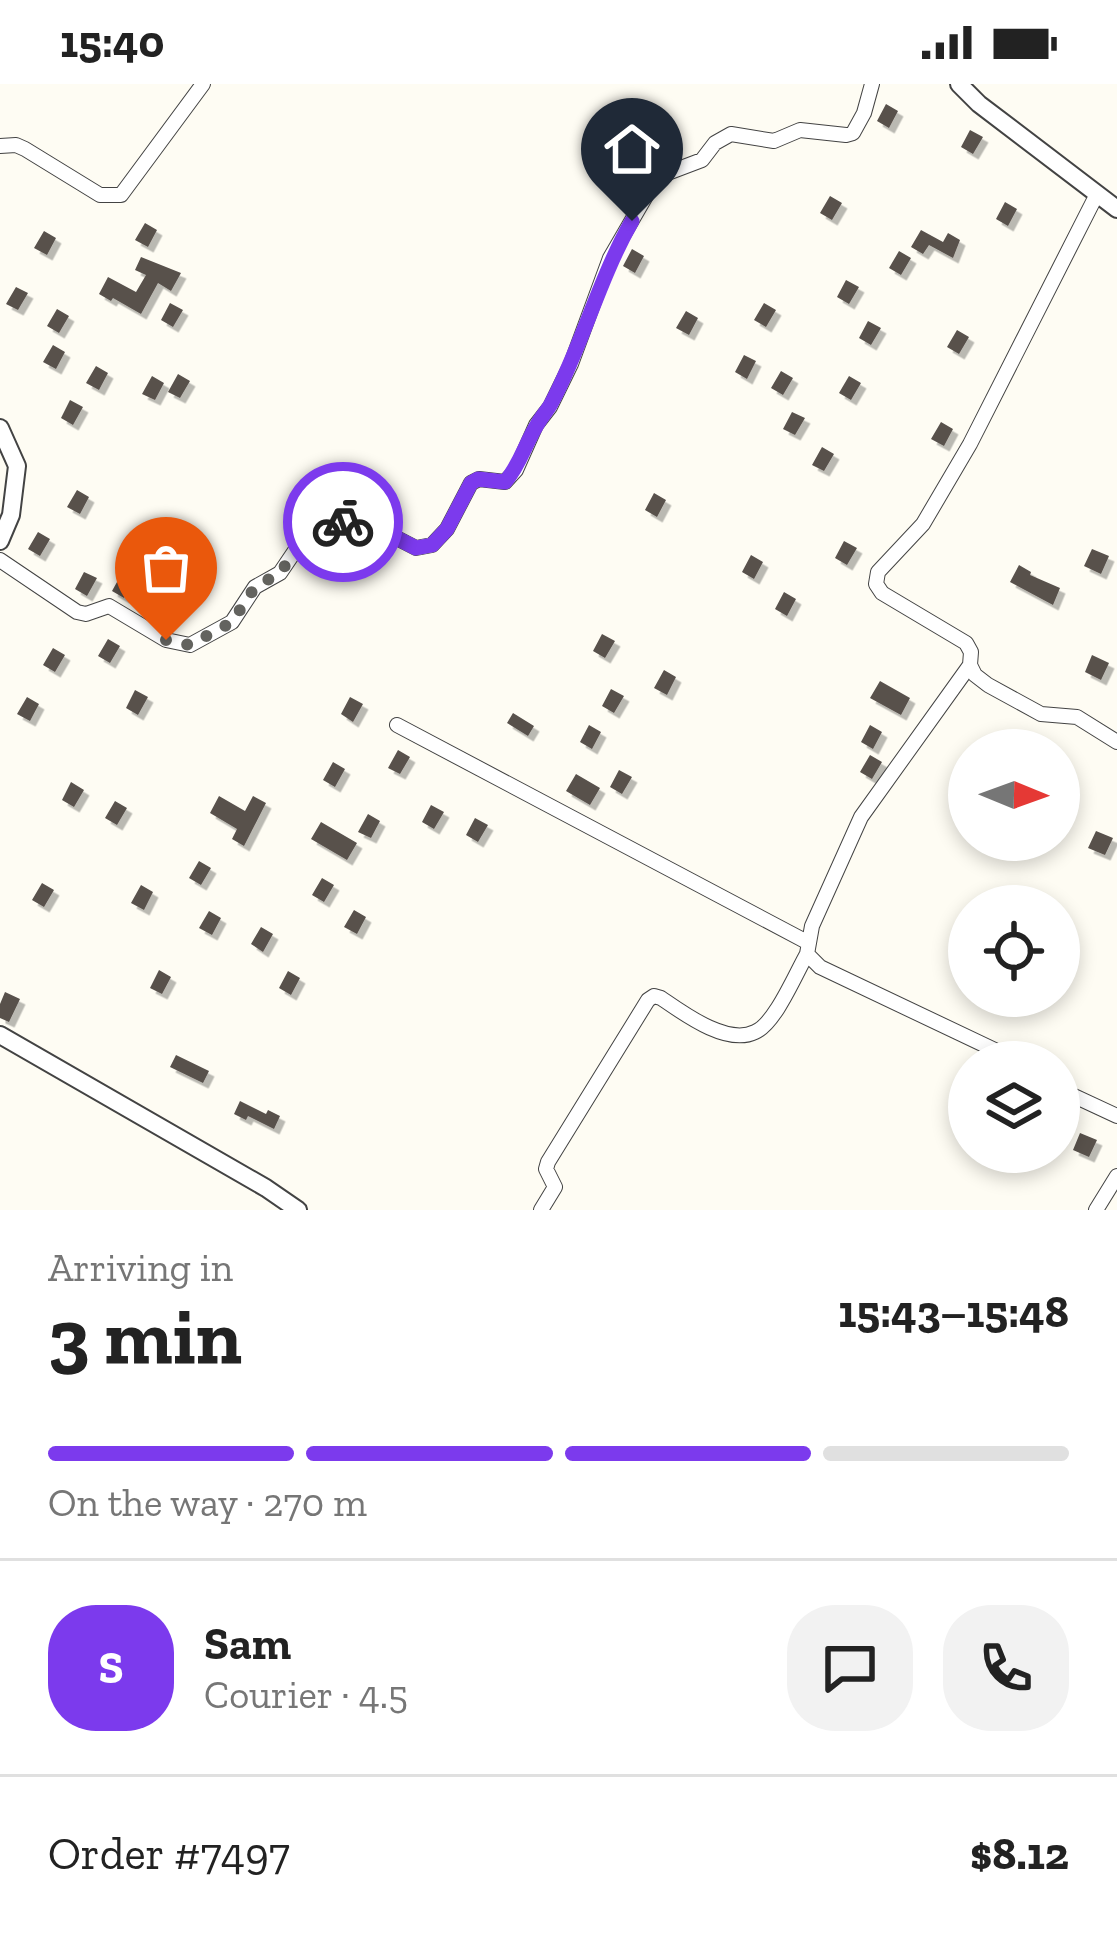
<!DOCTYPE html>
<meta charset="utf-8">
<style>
:root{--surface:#fff;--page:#f2f2f2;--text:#222;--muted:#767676;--line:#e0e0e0;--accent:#7c3aed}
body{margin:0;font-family:"Zilla Slab",serif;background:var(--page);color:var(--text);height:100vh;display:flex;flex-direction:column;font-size:45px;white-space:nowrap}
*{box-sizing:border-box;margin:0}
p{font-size:39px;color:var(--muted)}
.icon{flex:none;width:66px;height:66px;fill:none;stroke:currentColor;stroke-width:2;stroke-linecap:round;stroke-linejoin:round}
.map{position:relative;height:1126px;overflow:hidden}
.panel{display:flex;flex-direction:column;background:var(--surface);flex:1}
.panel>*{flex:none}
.needle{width:78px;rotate:91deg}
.controls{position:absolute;left:948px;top:645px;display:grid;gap:24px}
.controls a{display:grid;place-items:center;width:132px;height:132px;border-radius:50%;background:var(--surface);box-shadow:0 6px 18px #0003;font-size:60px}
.pin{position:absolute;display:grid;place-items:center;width:102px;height:102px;color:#fff;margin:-123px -51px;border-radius:50% 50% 50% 0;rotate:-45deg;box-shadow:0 0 12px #0007}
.pin .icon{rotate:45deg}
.courier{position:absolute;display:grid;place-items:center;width:120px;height:120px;margin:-60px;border:9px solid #7c3aed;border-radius:50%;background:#fff;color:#222;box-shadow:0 3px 15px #0007}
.overview em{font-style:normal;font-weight:700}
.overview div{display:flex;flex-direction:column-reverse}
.overview{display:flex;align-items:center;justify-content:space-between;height:204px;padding:0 48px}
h1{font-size:78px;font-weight:700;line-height:90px}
.bar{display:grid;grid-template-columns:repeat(4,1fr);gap:18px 12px;align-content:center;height:144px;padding:0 48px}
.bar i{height:15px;border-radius:9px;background:var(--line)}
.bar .on{background:var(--accent)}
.bar p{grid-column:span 4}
.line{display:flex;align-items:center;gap:30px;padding:0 48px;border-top:3px solid var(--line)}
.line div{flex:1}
.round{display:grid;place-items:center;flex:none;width:126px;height:126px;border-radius:48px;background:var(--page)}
.status{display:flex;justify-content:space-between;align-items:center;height:84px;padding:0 60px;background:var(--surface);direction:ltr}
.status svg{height:33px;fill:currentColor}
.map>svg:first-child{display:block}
.building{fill:#58514c;filter:url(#shadow)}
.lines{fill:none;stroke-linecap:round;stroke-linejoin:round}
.minor-casing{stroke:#434343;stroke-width:16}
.tertiary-casing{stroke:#434343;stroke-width:20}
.minor{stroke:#fff;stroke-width:14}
.tertiary{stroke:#fff;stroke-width:16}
.done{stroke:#63635f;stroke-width:12;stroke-dasharray:0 21.6}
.route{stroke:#7c3aed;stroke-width:15}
</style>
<div class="status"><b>15:40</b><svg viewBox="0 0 49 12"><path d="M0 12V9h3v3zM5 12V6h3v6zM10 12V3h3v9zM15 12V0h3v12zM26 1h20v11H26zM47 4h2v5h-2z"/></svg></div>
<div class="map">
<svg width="1117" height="1126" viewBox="0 0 1117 1126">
<defs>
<filter id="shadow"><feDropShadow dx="5.5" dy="5.5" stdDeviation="0" flood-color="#0004"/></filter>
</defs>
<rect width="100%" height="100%" fill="#fefcf3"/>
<path class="building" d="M886,20l12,7 -9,17 -12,-7z
M970,46l13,7 -10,17 -12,-7z
M830,112l12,7 -10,17 -12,-7z
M1005,118l12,7 -9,17 -12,-7z
M145,139l12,7 -9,17 -13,-7z
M921,146l22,12 5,-9 12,7 -7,18 -24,-13 -6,9 -12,-7z
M44,147l12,7 -9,17 -13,-7z
M632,165l12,7 -9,17 -12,-7z
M899,167l12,7 -10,17 -12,-7z
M141,173l40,16 -10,18 -13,-8 -17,31 -28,-16 -2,3 -12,-7 9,-17 28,15 10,-17 -11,-5z
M846,196l13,7 -10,17 -12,-7z
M16,203l12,6 -10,17 -12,-6z
M170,219l13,7 -10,17 -12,-7z
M764,219l12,7 -10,17 -12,-7z
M57,225l12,7 -10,17 -12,-7z
M686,227l12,7 -9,17 -13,-7z
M868,237l13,7 -10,17 -12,-7z
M957,246l12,7 -10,17 -12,-7z
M53,261l12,7 -9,17 -13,-7z
M744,271l12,6 -9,18 -12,-7z
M96,282l12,7 -9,17 -13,-7z
M781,287l12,7 -10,17 -12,-7z
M178,290l12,7 -10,17 -12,-6z
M152,292l12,7 -9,17 -13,-6z
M849,292l12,7 -10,17 -12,-7z
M70,316l13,7 -10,18 -12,-7z
M792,328l13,6 -10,17 -12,-6z
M941,338l12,7 -9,17 -13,-7z
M822,363l12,7 -10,17 -12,-6z
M77,406l12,7 -9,17 -13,-7z
M654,409l12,7 -9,17 -12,-7z
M38,448l12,7 -10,17 -12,-7z
M844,457l13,7 -10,17 -12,-7z
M1092,465l17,7 -8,18 -17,-8z
M751,471l12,7 -9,17 -12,-7z
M150,477l12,7 -10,17 -12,-7z
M1019,481l12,7 -1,3 30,13 -7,17 -43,-23z
M84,488l13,6 -10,18 -12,-7z
M122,489l12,7 -10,18 -12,-7z
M784,508l12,7 -9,17 -12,-7z
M602,550l13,7 -10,17 -12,-7z
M108,555l12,7 -10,17 -12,-7z
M53,564l12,7 -10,17 -12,-7z
M1092,571l17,8 -8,17 -16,-8z
M664,586l12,7 -9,18 -13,-7z
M880,597l30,17 -9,17 -31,-17z
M611,605l13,7 -10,17 -12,-7z
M135,606l13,7 -10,18 -12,-7z
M27,613l12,7 -9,17 -13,-7z
M350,613l13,7 -10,18 -12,-8z
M513,629l21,13 -6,10 -21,-13z
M589,641l12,7 -9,17 -12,-7z
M870,641l12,7 -9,17 -12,-7z
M398,666l12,7 -10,17 -12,-6z
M870,671l12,7 -10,17 -12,-7z
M333,678l12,7 -10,18 -12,-7z
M619,686l13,7 -10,17 -12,-7z
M576,690l24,14 -10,17 -24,-14z
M71,698l13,8 -10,17 -12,-7z
M219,712l26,15 8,-15 13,7 -22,43 -12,-7 5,-10 -27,-16z
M115,717l12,7 -10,17 -12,-7z
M431,721l13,7 -10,17 -12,-7z
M368,730l12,7 -9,17 -13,-6z
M475,734l13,7 -10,17 -12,-7z
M321,738l36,21 -10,17 -36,-21z
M1096,747l17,7 -8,17 -17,-7z
M199,777l12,7 -10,17 -12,-7z
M322,794l12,7 -10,17 -12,-7z
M42,799l12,7 -10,17 -12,-7z
M141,801l12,7 -9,18 -13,-7z
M354,826l12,7 -9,17 -13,-7z
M209,827l12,7 -9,17 -13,-7z
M261,843l12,7 -10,18 -12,-8z
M159,886l12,7 -9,17 -12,-6z
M288,887l12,7 -9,17 -12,-7z
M5,908l15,7 -11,23 -9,-4v-14z
M176,971l33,16 -6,12 -33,-16z
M240,1017l26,13 2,-4 12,6 -6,13 -26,-13 -2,4 -12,-6z
M1080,1049l17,7 -8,17 -16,-7z"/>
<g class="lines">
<defs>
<path id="minor" d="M0,62l16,-1 9,4 75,46h21l82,-111
M1097,110l-127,250 -47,80 -45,48 -2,12 6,9 84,50 5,9 -1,13 5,10 13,10 53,29 36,3 40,25
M0,476l77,52 9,2 23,-8 57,34 24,5 42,-23 23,-35 25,-14 25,-37 16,-12 27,-3 37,11 31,16 16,-3 15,-16 24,-46 8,-4 26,3 11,-12 20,-45 14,-18 21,-43 39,-106 43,-74 12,-10 37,-14 13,-17 16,-9 43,7 26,-11 46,5 7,-2 11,-20 8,-29
M970,581l-109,152 -49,109 -5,28 13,13 200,95
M397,641l410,217
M1059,1005l58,27
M541,1126l14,-23 -9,-18 2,-7 100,-162 6,-4 7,2c22,15 66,48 94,34 20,-8 41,-59 52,-78
M1096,1126l21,-34"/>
<path id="tertiary" d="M959,0l20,20 138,105
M0,344l17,38 -6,49 -11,26
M0,951l266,153 32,22"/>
</defs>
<use href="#minor" class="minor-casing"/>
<use href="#tertiary" class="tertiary-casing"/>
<use href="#minor" class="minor"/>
<use href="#tertiary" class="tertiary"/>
</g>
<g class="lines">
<path class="done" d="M166,556l24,5 42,-23 23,-35 25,-14 25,-37 16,-12 22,-2"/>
<path class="route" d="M343,438l42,10 31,16 16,-3 15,-16 24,-46 7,-4 27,3c15,-17 20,-38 32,-57 4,-8 11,-15 15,-23 31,-59 47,-123 80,-181"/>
</g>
</svg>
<div class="controls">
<a><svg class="needle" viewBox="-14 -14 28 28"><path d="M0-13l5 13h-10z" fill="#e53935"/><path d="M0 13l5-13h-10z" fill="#767676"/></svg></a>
<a><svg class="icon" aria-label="locate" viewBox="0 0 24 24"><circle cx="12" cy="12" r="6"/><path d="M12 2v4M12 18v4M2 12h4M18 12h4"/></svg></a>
<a><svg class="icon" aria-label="layers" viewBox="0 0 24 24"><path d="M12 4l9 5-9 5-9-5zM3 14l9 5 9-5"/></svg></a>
</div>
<div class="pin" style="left:166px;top:556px;background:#ea580c"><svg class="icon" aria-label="bag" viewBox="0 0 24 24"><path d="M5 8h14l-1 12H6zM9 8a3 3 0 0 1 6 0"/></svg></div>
<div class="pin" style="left:632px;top:137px;background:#1f2937"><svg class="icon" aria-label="home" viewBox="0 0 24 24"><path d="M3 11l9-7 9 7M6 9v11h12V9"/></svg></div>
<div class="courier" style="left:343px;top:438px"><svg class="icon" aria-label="bike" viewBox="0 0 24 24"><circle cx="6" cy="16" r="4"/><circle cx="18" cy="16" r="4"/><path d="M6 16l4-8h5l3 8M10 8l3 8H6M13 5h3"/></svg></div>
</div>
<section class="panel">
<div class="overview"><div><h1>3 min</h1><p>Arriving in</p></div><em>15:43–15:48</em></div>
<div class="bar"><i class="on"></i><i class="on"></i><i class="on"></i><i></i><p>On the way · 270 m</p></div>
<div class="line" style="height:216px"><b class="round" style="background:var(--accent);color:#fff">S</b><div><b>Sam</b><p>Courier · 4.5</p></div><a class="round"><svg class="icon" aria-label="chat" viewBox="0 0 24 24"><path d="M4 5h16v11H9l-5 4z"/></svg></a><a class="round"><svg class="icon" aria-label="phone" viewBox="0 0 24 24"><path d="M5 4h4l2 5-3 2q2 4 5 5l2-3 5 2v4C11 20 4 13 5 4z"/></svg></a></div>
<div class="line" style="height:156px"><div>Order #7497</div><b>$8.12</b></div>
</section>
